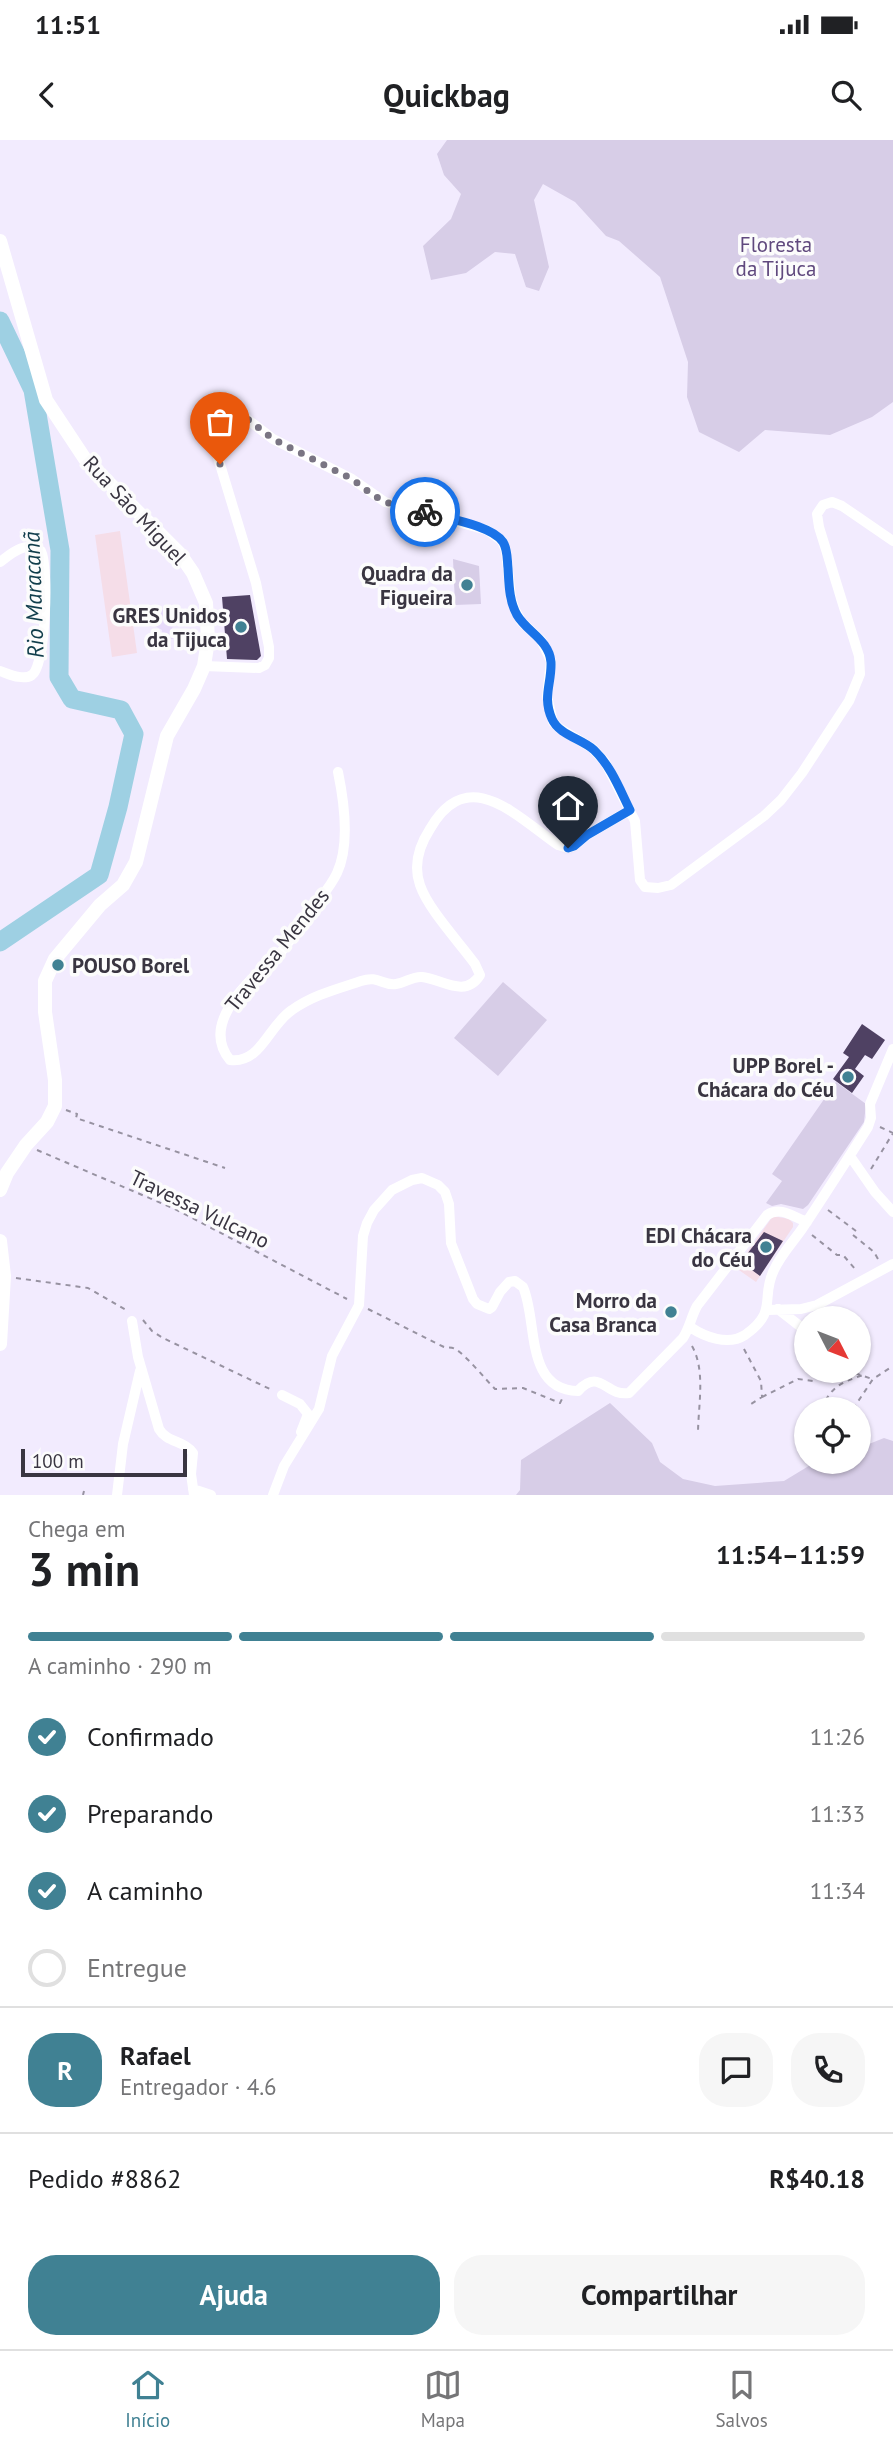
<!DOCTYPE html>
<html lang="pt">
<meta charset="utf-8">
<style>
:root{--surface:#fff;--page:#f6f6f6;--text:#202124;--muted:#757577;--line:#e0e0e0;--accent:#408193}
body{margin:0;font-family:"PT Sans",sans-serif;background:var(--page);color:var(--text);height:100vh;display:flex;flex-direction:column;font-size:26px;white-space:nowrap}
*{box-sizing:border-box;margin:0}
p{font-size:23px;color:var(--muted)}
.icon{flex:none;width:38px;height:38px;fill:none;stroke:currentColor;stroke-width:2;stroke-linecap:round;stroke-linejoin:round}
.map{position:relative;height:1355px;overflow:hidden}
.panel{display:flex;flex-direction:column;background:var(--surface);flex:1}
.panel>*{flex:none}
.needle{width:46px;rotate:132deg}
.controls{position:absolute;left:794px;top:1166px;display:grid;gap:14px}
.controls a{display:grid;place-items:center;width:77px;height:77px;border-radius:50%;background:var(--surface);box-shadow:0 2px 5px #0004;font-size:35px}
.scale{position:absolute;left:21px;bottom:18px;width:166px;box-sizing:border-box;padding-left:7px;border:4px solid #393541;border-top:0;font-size:19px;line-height:24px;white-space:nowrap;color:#393541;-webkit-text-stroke:5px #fcfcfc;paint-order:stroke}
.pin{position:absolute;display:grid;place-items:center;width:60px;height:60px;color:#fff;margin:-72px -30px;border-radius:50% 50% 50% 0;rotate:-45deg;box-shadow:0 0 7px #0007}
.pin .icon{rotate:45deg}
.courier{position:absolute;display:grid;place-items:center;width:70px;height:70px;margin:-35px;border:5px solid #1a73e8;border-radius:50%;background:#fff;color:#222;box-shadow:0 2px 9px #0007}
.headline em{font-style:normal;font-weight:600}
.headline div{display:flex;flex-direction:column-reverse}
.headline{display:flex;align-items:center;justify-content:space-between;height:119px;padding:0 28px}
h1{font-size:46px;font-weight:600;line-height:52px}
.bar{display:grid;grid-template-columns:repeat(4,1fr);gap:10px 7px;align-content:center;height:84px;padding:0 28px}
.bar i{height:9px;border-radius:5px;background:var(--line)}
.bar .on{background:var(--accent)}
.bar p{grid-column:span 4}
.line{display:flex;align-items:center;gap:18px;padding:0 28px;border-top:2px solid var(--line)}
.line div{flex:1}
.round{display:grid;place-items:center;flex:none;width:74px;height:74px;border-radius:28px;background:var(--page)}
ol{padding:0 28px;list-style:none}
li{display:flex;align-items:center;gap:21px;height:77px}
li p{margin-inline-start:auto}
li .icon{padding:7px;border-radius:50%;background:var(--accent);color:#fff;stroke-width:4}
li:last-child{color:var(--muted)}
li i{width:38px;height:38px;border:4px solid var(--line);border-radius:50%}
.button{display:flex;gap:14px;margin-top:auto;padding:14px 28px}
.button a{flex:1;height:80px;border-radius:28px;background:var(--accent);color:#fff;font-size:28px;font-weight:600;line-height:80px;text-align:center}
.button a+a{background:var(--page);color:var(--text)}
.status{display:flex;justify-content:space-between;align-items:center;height:49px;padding:0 35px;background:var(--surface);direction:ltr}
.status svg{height:19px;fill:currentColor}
header{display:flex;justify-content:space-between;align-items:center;height:91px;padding:0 28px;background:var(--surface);font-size:32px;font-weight:600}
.menu{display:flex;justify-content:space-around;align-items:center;height:98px;border-top:2px solid var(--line);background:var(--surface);font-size:19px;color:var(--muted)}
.menu a{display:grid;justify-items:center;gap:4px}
.menu .on{color:var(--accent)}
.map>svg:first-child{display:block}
.built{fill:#e7dbfa}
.education{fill:#f5dde8}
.green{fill:#d7cde7}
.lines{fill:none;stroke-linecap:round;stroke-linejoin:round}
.river{stroke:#9ed0e3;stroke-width:19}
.building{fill:#4f4163}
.path{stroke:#9792a1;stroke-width:2;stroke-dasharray:5 5;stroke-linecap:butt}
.minor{stroke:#fff;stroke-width:10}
.tertiary{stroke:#fff;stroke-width:14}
.done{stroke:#7a7583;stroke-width:7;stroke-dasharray:0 12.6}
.route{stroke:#1a73e8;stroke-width:9}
.poi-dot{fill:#408193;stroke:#fcfcfc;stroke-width:2.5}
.labels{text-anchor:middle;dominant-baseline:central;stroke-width:7;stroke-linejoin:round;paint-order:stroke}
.park-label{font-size:21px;fill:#60497e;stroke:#fcfcfc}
.street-label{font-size:21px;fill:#393541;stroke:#fcfcfc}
.poi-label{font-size:21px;font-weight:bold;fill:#393541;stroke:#fcfcfc;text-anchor:end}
.water-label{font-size:23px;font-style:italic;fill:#103d4b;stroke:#fcfcfc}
</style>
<div class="status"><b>11:51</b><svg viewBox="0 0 49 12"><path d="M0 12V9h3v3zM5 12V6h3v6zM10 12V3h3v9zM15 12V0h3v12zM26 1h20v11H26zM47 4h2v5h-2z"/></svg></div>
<header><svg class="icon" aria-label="back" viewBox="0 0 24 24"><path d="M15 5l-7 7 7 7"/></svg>Quickbag<svg class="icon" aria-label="search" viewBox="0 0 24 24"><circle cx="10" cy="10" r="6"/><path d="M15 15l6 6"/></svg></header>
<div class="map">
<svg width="893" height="1355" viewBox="0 0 893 1355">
<rect width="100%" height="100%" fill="#f2ebfe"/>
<path class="built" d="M169,467l6,7 2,8 -5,6 1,11 -10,1 -1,-10 -7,-4 -2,-10 6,-8z"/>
<path class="education" d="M120,391l17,122 -25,4 -17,-122z
M773,1076l16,3 4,4v4l-37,55 -20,-14z"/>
<path class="green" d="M447,0h446v262l-21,15 -42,18 -65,-5 -26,22 -40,-20 -12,-35 1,-35 -28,-85 -41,-36 -13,-5 -31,-34 -32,-18 -9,16 15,67 -10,24 -13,-4 -11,-33 -20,-2 -29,21 -35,7 -8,-34 28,-27 10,-25 -17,-19 -7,-21z
M453,419l26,7 2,38 -26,1z
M503,842l44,38 -49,56 -44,-38z
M836,942l30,22 -2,18 -56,83 -5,4 -22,-5 -9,2 -6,-3 16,-22 -10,-7z
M610,1263l42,40 8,19 23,17 32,7 69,-5 33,-20h42v-13l25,-10 9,3v54h-377l4,-5 1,-30z"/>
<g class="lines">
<path class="river" d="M0,181l33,69 27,160 -1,127 13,22 49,11 13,24 -16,73 -19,68 -99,67"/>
</g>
<path class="building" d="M250,455l11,61 -4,4 -30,-1 -5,-62z
M862,884l23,16 -13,19 -7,-4 -10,14 9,7 -12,17 -19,-14 16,-22 -6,-4z
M764,1092l19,9 -23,35 -19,-14z"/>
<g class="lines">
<path class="path" d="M66,970l11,4 -1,4 149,50
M880,987l13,6
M37,1010l138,59 172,90
M871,1029l22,-36
M828,1070l28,21 -3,4 21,17 4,7
M812,1095l25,20h6l13,15
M16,1138l72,10 38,22
M368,1169l76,38c4,1 8,0 11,2 8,3 32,32 40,40l28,-1 37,15 2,-4
M143,1180l9,11 11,7 109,52
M692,1206c14,25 6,60 6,88
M744,1209l17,32 1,16 -14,9
M846,1230l26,9
M762,1257l36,-18 15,2 5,-6 21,-5
M821,1269c11,-23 19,-26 42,-34
M853,1269l20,-30 20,-13
M83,1355l1,-4"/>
<path class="minor" d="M0,422c13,-10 25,-21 41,-11 8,15 5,114 -9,124 -9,6 -23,-1 -32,-4
M204,526l55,2 6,-3 4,-7v-11l-13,-64 -47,-155 1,-17 5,-6 15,1 43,33 79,40 33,23 102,28 15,11 4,10 5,47 4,12 6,11 20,19 10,21 -4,35 6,26 6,6 33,20 13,14 30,59 5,59 5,7 13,1 13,-3 93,-69 17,-16 21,-27 47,-72 11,-27 -1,-18 -40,-129 -2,-13 6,-9 9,-3 10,4 51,35
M338,632c6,29 12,73 -1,101 -6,13 -16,24 -24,35 -11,15 -20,30 -32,44 -6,7 -14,12 -20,18 -24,22 -57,59 -31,90 31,4 38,-34 62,-50 21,-15 45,-21 69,-29 18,-6 21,5 35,3 9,-1 17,-8 26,-7 20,2 43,22 58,-2l-5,-11c-16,-22 -47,-55 -55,-79 -7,-20 -1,-39 10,-56 38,-66 86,-13 128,16l10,3 6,-2 13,-11 43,-25
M850,1016l25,36 18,20
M778,1169l23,18
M768,1170l33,-1 16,-4 76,-41
M132,1181l6,36 21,72c8,14 25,11 34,24l-2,21 3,21
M690,1187c15,10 38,19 55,8 34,-24 15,-37 29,-65 7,-16 21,-30 30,-44 22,-33 43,-66 64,-99l3,-9 -1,-14 23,-55
M282,1255l18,9 8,10 -7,18
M193,1349l18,6
M117,1355l6,-51 17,-73
M273,1355l11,-29 35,-57 13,-53 27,-51 4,-69 4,-13 7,-13 18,-20 20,-10 10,-2 16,7 7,7 4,12 2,39 22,56 4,5 12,5 3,-2 8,-15 9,-10 6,-1 8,6c15,33 1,103 55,104 22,-24 28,6 51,2l54,-55c7,-11 8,-21 14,-32l70,-91c14,-9 26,2 40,7"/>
<path class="tertiary" d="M0,101l46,159 39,59 95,95 13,19 13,30 2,37 -4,26 -10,23 -27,47 -31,126 -13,23 -23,20 -45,54 -10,22v31l10,68v26l-8,16 -21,23 -19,28 -7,17
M0,1101l4,35 -4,68"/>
</g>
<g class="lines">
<path class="done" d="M220,324l-11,-45 1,-8 5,-6h15l43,34 79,40 21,16 12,7 40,10"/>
<path class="route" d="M425,372c19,6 67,13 78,30 5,8 4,18 5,26 1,16 1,33 9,47 10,17 32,25 34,47 1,21 -9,35 1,57 7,16 30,20 42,31 17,16 26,40 36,60l-43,25 -13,11 -6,2"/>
</g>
<g class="poi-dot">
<circle cx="467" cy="445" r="7"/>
<circle cx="241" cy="487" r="7"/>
<circle cx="58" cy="825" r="7"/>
<circle cx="848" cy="937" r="7"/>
<circle cx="766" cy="1107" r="7"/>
<circle cx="671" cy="1172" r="7"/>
</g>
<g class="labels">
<g class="park-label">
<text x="776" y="104">Floresta<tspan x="776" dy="24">da Tijuca</tspan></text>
</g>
<g class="street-label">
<text transform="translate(135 370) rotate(47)">Rua São Miguel</text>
<text transform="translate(277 810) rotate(-51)">Travessa Mendes</text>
<text transform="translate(200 1069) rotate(26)">Travessa Vulcano</text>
</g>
<g class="poi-label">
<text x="453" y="433">Quadra da<tspan x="453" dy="24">Figueira</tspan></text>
<text x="227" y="475">GRES Unidos<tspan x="227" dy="24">da Tijuca</tspan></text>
<text x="72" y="825" text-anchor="start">POUSO Borel</text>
<text x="834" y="925">UPP Borel -<tspan x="834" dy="24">Chácara do Céu</tspan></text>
<text x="752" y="1095">EDI Chácara<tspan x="752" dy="24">do Céu</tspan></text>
<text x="657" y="1160">Morro da<tspan x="657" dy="24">Casa Branca</tspan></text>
</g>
<g class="water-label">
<text transform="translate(33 455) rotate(-92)">Rio Maracanã</text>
</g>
</g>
</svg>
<div class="controls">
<a><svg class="needle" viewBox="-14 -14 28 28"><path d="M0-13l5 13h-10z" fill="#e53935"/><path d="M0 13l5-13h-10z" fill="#757577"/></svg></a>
<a><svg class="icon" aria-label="locate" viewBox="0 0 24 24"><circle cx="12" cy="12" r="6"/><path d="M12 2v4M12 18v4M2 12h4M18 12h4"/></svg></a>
</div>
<div class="scale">100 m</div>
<div class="pin" style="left:220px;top:324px;background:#ea580c"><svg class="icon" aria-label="bag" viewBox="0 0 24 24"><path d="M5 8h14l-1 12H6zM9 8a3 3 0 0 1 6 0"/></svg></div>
<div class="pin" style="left:568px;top:708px;background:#1f2937"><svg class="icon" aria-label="home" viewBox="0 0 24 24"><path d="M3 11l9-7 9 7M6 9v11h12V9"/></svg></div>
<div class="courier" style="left:425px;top:372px"><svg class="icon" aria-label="bike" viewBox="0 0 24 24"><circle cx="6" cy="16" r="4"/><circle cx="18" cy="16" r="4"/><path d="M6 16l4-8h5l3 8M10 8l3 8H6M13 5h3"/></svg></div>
</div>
<section class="panel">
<div class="headline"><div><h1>3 min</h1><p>Chega em</p></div><em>11:54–11:59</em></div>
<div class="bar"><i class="on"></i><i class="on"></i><i class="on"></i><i></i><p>A caminho · 290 m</p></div>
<ol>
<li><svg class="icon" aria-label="check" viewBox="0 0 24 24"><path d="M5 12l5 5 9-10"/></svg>Confirmado<p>11:26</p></li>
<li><svg class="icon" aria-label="check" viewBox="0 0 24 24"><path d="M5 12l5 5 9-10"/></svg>Preparando<p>11:33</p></li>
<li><svg class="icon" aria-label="check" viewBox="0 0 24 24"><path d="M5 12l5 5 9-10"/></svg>A caminho<p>11:34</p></li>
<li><i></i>Entregue</li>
</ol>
<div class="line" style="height:126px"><b class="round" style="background:var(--accent);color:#fff">R</b><div><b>Rafael</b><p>Entregador · 4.6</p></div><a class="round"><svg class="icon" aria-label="chat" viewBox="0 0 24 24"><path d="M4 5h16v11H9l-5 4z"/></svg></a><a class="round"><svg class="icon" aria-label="phone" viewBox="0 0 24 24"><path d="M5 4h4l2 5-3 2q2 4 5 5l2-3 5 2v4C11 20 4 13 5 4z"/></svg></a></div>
<div class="line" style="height:91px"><div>Pedido #8862</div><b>R$40.18</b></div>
<div class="button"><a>Ajuda</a><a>Compartilhar</a></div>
</section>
<nav class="menu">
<a class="on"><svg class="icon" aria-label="home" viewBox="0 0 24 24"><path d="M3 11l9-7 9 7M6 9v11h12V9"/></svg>Início</a>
<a><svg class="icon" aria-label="map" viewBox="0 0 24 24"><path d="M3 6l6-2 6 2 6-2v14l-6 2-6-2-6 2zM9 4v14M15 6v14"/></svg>Mapa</a>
<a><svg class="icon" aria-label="saved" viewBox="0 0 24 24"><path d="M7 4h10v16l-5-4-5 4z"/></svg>Salvos</a>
</nav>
